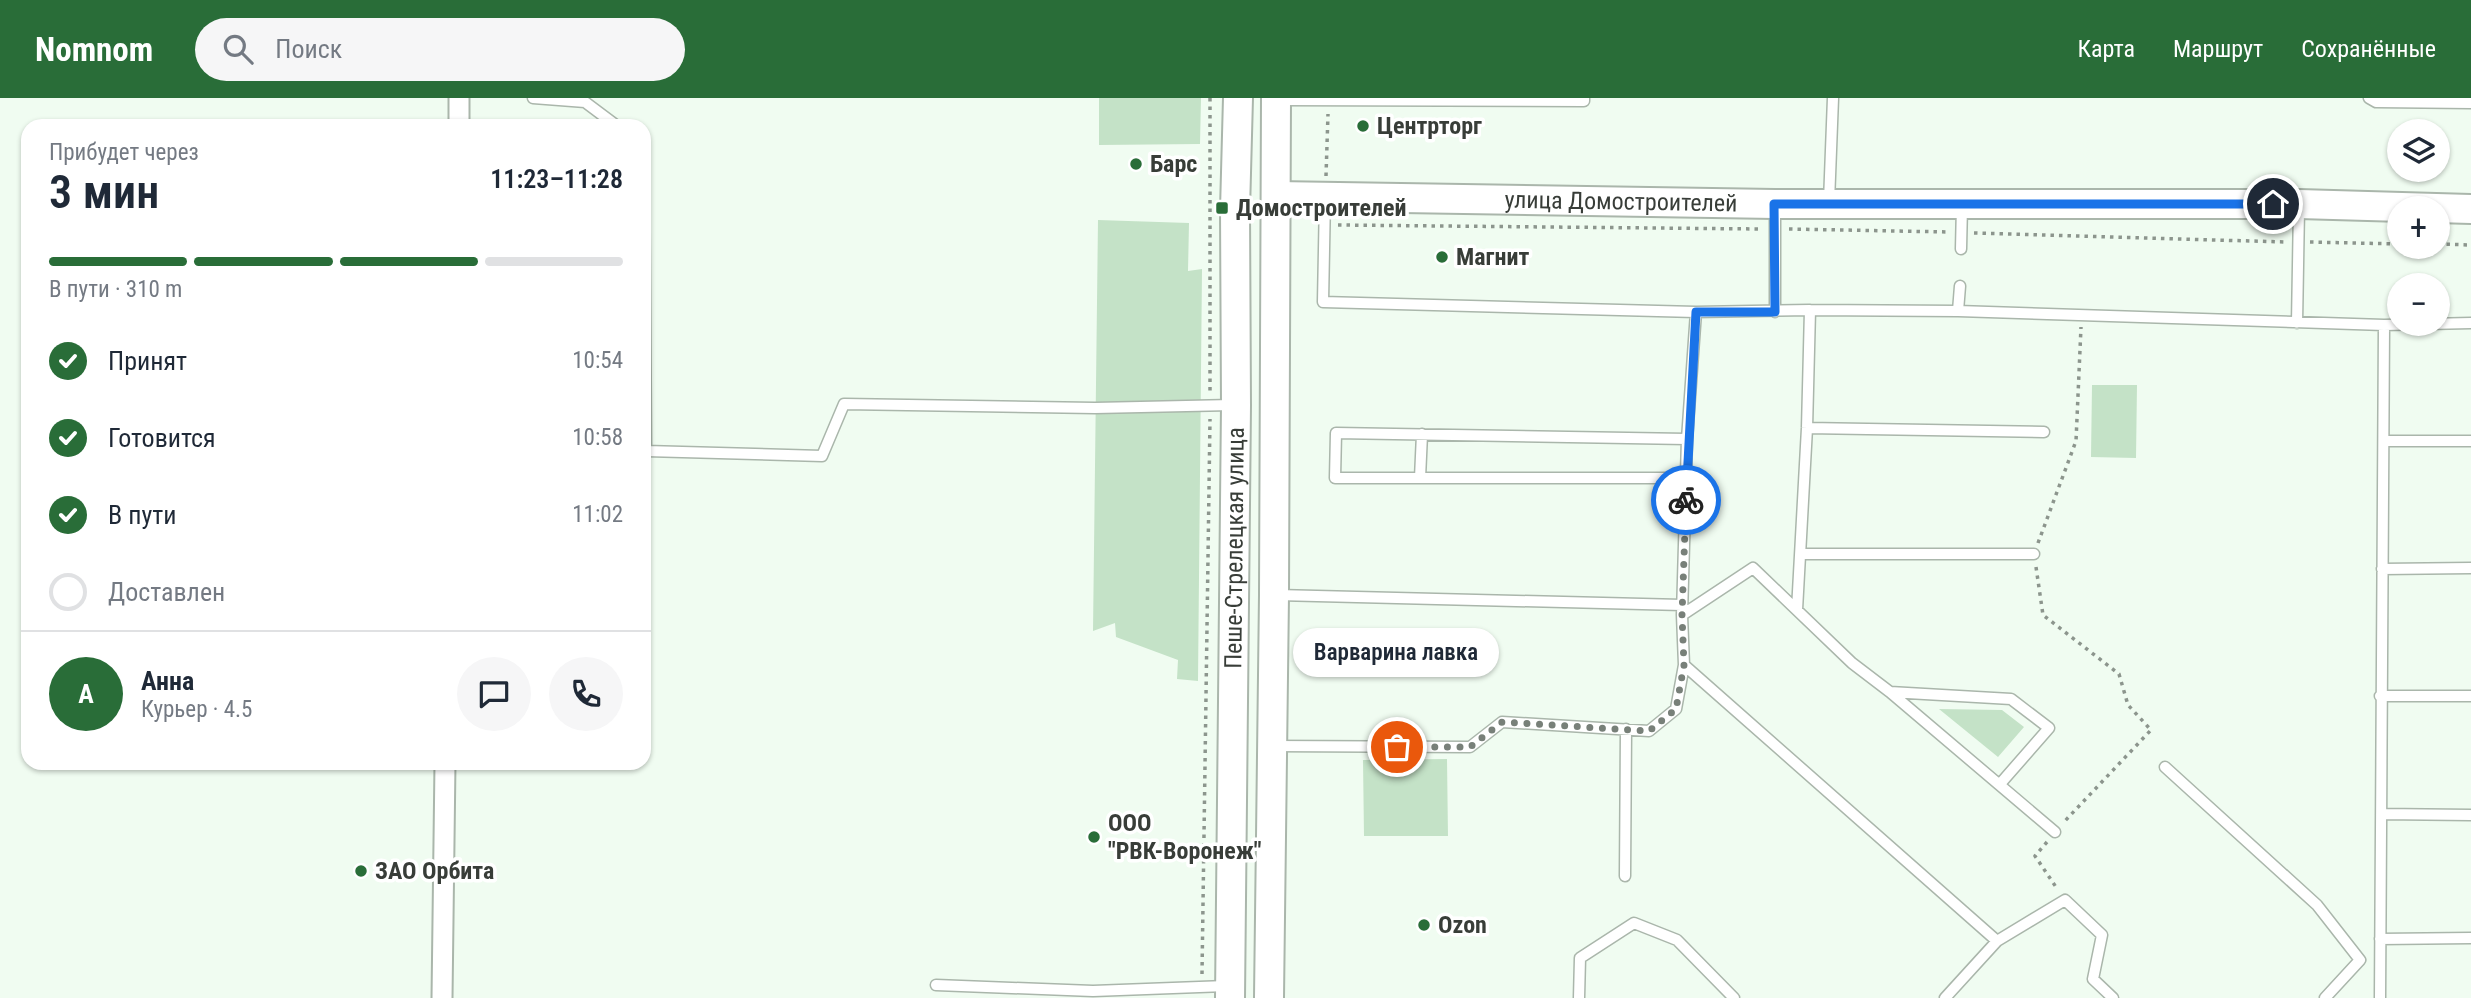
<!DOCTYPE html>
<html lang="ru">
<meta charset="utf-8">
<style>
:root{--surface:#fff;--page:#f6f6f7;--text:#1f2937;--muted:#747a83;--line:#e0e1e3;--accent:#296d38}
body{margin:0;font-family:"Roboto Condensed",sans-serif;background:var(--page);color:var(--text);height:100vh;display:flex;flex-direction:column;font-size:26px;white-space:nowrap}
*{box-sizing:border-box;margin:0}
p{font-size:23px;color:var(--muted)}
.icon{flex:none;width:38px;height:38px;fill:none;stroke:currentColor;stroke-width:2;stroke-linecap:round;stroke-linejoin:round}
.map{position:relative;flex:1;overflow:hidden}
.details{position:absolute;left:21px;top:21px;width:630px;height:651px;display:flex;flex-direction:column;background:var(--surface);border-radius:21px;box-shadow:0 2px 5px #0004}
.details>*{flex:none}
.fabs{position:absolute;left:2387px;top:21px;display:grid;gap:14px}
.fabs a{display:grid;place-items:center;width:63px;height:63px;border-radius:50%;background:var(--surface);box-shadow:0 2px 5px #0004;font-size:35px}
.pin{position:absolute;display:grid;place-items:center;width:60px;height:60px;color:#fff;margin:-30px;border:4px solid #fff;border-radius:50%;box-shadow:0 2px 7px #0007}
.courier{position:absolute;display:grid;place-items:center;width:70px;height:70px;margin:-35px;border:5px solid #1a73e8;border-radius:50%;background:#fff;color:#222;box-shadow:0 2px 9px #0007}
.bubble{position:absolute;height:49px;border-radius:24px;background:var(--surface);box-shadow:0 2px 5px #0004;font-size:23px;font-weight:600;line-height:49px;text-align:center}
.overview em{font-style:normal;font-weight:600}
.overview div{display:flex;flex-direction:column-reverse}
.overview{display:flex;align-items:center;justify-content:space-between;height:119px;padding:0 28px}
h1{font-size:46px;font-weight:600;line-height:52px}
.bar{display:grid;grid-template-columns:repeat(4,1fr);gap:10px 7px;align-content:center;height:84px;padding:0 28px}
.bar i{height:9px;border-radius:5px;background:var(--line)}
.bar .active{background:var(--accent)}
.bar p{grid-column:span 4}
.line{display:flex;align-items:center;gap:18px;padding:0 28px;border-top:2px solid var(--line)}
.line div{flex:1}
.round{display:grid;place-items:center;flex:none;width:74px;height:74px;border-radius:37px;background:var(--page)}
ol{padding:0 28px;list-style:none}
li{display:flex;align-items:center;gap:21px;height:77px}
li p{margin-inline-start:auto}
li .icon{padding:7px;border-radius:50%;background:var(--accent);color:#fff;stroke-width:4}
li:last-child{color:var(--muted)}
li i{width:38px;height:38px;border:4px solid var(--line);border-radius:50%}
header{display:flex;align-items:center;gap:42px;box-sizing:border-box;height:98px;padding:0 35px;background:var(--accent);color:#fff}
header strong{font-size:33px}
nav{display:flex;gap:38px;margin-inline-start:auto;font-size:24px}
.search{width:490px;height:63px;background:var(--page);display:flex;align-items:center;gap:18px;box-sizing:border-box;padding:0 24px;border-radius:38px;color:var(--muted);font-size:26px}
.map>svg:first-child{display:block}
.green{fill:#c4e2c7}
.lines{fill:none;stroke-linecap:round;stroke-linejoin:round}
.lane-casing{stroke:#aab6ab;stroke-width:13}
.street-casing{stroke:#aab6ab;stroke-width:23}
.secondary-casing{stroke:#aab6ab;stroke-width:32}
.path{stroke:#8c958d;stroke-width:3.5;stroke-dasharray:3.5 5;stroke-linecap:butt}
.lane{stroke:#fff;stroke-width:10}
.street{stroke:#fff;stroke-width:19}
.secondary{stroke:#fff;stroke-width:28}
.done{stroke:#788079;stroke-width:7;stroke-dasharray:0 12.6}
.route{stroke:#1a73e8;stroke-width:9}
.poi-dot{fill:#296d38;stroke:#fff;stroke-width:2.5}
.labels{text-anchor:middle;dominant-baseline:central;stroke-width:7;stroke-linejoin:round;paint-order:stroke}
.poi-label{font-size:24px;font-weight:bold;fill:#383d38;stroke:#fff;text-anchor:start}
.street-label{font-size:24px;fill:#383d38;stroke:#fff}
</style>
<header>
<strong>Nomnom</strong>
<div class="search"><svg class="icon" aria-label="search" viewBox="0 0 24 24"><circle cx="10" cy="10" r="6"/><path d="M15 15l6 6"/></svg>Поиск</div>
<nav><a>Карта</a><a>Маршрут</a><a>Сохранённые</a></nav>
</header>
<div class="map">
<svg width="2471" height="900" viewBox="0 0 2471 900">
<rect width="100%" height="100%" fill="#f0fcf1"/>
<path class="green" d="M1099,0h102l-1,46 -101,1z
M1098,122l91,3 -1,48 14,-2 -4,412 -21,-2 1,-19 -62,-23 -1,-14 -22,8z
M2092,287h45l-1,73 -45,-1z
M1939,611l63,1 22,17 -26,30z
M1447,661l1,77h-84l-1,-76z"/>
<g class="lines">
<defs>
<path id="lane" d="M533,0l52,4 32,24
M2369,0l7,4 95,1
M1280,2l304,1v-3
M644,59l2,294 176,5 22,-52 251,4 137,-3
M1325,99l-2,105 373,10 114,-2 148,1 426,14 87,-2
M1829,104l4,-104
M1775,109v105
M1961,151l1,-44
M1958,213l2,-25
M2297,225l2,-115
M1807,330l237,4
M2385,343h86
M1420,380l2,-44
M1686,380h-351l1,-45 351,6
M1801,456h233
M2382,471l89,-1
M1277,497l405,10
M1797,512l10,-182 3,-118
M1682,517l71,-47 99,95 38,29 165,140
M1684,567l313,276 68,-41 37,35 -9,44 20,19
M1890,594l121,7 38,29 -49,56
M2380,598h91
M1273,648l197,1 32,-25 147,9 27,-22 8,-44 -2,-50 5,-176 9,-127
M2165,669l152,138 43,55 -35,38
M2381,716l90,1
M1625,778l1,-147
M2380,841l91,-1
M936,887l157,6 133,-5
M1579,900l1,-40 54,-35 43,17 57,58
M1945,900l52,-57
M2380,900l4,-673"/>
<path id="street" d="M459,28v-28
M442,900l3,-235"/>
<g id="secondary">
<path id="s1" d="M1276,98l499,8h524l172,5"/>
<path id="s2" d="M1230,900l6,-593 -1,-195 3,-112"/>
<path d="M1269,900l5,-403 2,-497"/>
</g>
</defs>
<use href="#lane" class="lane-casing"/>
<use href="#street" class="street-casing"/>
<use href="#secondary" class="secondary-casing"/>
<path class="path" d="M1210,0v295
M1326,78l2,-62
M1338,127l422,4
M1789,131l160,3
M1974,135l311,9
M2310,144l89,2
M2438,146l33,1
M2038,445l38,-102 5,-114
M2036,469l7,48 76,59 9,31 23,25 -88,93
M2047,744l-12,14 23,34
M1202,876l8,-555"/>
<use href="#lane" class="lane"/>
<use href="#street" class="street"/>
<use href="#secondary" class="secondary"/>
</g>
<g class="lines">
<path class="done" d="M1397,649h73l32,-25 147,9 27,-22 8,-44 -2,-50 4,-115"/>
<path class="route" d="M1686,402l10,-188h79l-1,-108h499"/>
</g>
<g class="poi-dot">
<circle cx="1363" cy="28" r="7"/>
<circle cx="1136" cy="66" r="7"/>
<rect x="1215" y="103" width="14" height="14" rx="3.5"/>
<circle cx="1442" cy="159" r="7"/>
<circle cx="1094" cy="739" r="7"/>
<circle cx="361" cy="773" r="7"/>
<circle cx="1424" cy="827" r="7"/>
</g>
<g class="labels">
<g class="poi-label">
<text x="1377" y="28">Центрторг</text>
<text x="1150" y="66">Барс</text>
<text x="1236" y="110">Домостроителей</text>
<text x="1456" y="159">Магнит</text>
<text x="1108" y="725">ООО<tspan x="1108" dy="28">"РВК-Воронеж"</tspan></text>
<text x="375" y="773">ЗАО Орбита</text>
<text x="1438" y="827">Ozon</text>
</g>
<g class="street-label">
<text stroke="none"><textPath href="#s1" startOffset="345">улица Домостроителей</textPath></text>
<text stroke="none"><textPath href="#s2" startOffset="450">Пеше-Стрелецкая улица</textPath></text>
</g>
</g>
</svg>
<div class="fabs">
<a><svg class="icon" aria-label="layers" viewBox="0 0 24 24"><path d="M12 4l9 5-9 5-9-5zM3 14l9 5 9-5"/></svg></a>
<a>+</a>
<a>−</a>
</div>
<div class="pin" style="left:1397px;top:649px;background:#ea580c"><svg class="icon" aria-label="bag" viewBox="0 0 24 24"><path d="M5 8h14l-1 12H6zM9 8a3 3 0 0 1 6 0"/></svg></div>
<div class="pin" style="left:2273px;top:106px;background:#1f2937"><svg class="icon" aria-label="home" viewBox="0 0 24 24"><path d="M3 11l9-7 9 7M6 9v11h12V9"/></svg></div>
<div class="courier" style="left:1686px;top:402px"><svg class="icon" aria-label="bike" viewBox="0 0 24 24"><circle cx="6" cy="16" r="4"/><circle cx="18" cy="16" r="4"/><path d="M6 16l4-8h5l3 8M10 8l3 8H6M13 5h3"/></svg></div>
<div class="bubble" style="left:1293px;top:530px;width:206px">Варварина лавка</div>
<section class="details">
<div class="overview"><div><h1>3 мин</h1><p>Прибудет через</p></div><em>11:23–11:28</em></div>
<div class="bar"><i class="active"></i><i class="active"></i><i class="active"></i><i></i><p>В пути · 310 m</p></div>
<ol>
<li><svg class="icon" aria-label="check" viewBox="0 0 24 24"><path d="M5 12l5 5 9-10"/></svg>Принят<p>10:54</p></li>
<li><svg class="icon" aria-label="check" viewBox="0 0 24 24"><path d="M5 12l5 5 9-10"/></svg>Готовится<p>10:58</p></li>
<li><svg class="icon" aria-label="check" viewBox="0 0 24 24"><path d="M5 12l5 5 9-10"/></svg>В пути<p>11:02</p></li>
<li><i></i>Доставлен</li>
</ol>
<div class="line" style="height:126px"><b class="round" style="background:var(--accent);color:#fff">А</b><div><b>Анна</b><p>Курьер · 4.5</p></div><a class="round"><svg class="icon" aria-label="chat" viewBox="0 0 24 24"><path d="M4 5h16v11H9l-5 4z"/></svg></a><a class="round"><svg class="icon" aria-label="phone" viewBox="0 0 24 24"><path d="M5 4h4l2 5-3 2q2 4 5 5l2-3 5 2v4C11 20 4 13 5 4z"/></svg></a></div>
</section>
</div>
